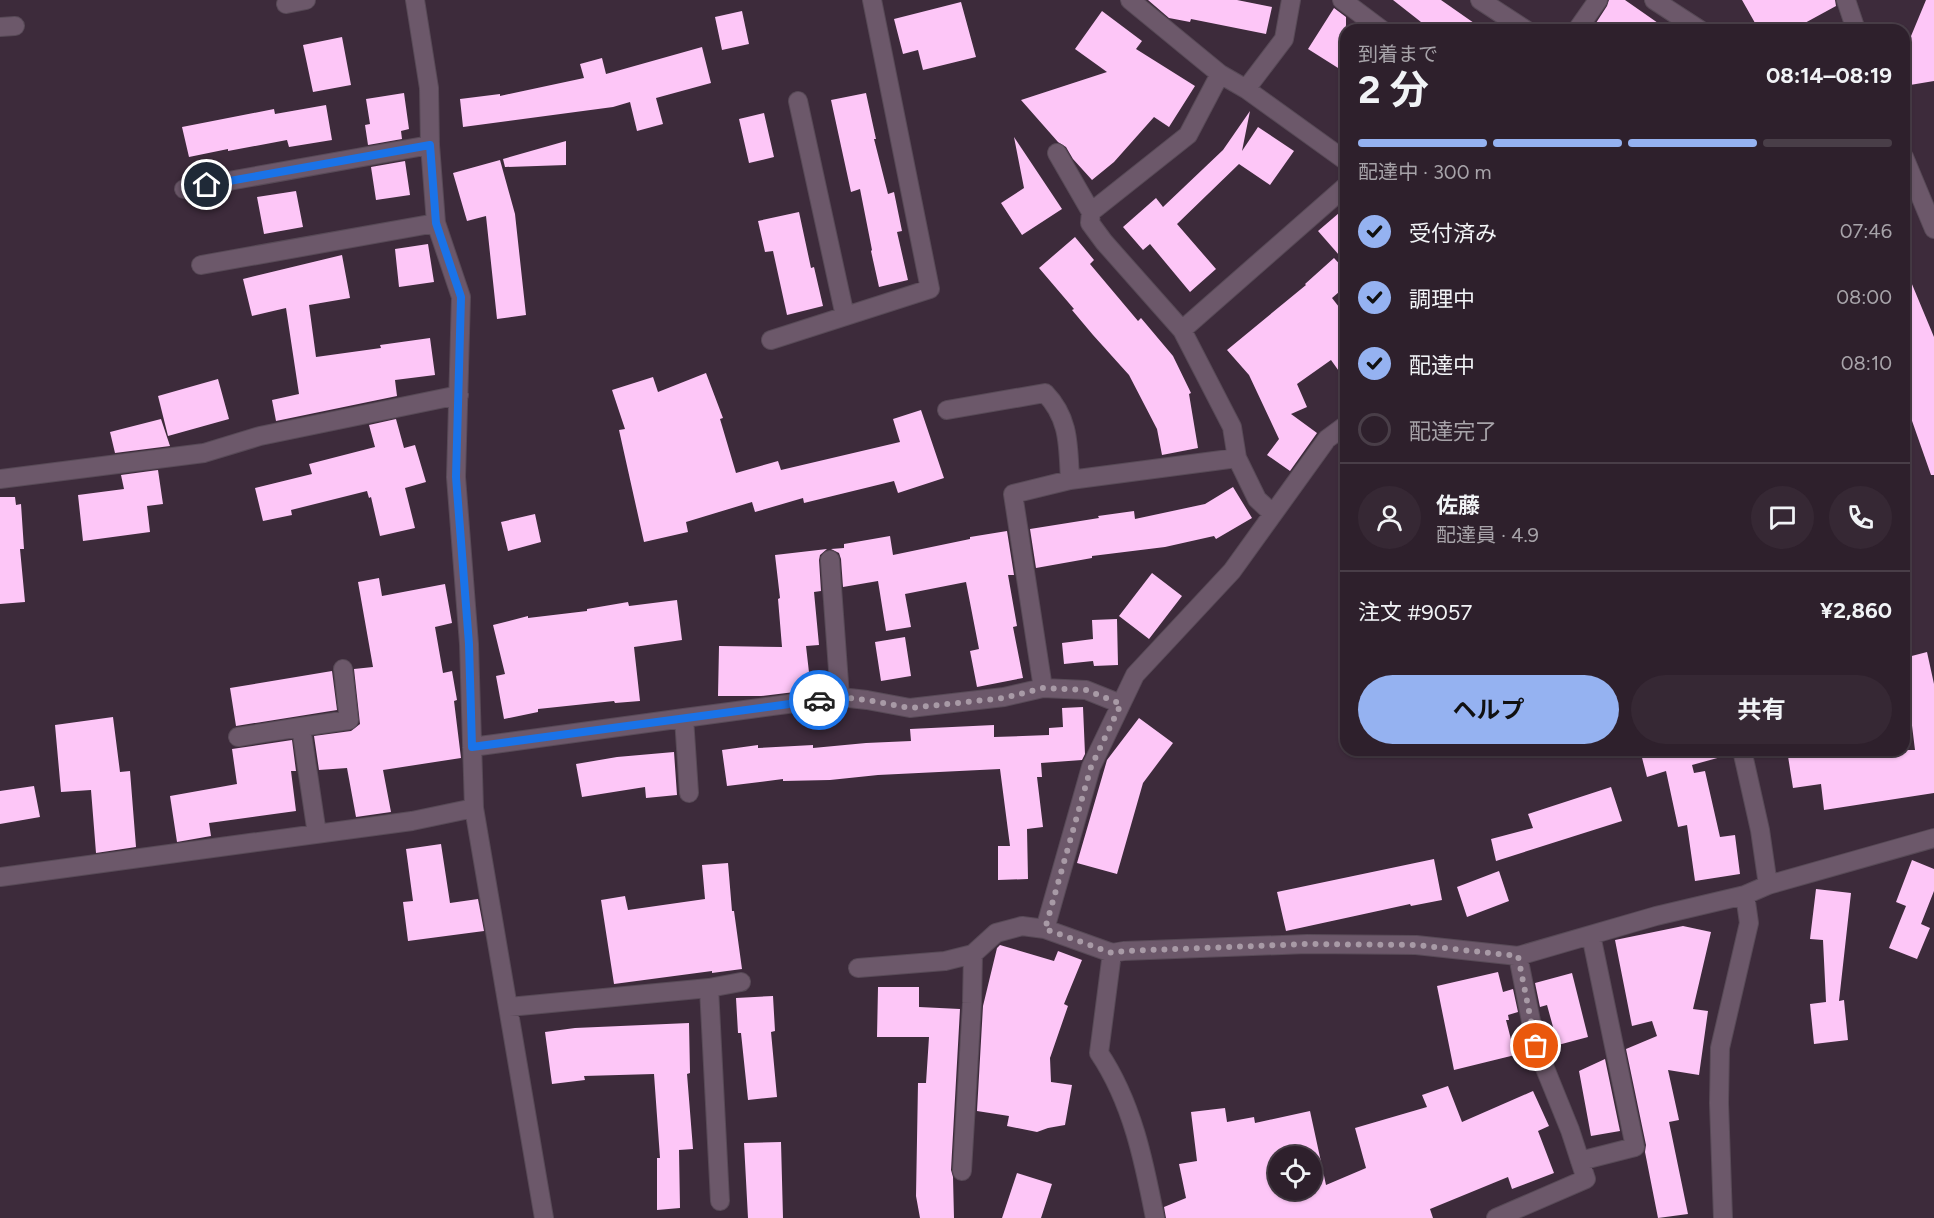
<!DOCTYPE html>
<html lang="ja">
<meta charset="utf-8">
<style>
:root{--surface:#2e202c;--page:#362834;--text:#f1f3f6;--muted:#a7a3a9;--line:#493e48;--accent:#95b2f1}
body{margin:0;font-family:Figtree,"Noto Sans JP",sans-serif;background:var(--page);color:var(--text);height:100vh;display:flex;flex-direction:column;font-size:22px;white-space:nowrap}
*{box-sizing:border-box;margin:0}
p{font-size:20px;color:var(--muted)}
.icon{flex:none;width:33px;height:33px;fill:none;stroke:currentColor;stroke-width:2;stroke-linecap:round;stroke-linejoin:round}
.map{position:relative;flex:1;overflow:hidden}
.drawer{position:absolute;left:1340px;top:24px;width:570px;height:732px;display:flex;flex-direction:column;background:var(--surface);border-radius:18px;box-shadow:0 2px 4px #0004,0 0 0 2px var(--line)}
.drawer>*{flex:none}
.buttons{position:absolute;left:1268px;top:1146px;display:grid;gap:12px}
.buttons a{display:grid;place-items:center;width:54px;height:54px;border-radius:50%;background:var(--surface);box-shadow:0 2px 4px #0004,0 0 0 2px var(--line);font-size:30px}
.pin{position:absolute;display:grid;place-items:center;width:51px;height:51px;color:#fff;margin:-26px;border:3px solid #fff;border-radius:50%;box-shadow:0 2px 6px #0007}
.courier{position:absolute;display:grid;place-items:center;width:60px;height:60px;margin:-30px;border:4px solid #1a73e8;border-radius:50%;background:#fff;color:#222;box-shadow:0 2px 8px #0007}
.overview em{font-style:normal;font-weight:700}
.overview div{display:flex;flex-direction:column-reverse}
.overview{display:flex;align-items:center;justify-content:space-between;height:102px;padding:0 18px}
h1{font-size:39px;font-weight:700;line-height:45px}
.bar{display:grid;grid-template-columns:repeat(4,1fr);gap:9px 6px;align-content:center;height:72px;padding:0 18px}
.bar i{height:8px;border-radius:4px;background:var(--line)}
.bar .selected{background:var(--accent)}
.bar p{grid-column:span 4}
.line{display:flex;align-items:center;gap:15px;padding:0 18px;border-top:2px solid var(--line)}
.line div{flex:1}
.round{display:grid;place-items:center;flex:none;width:63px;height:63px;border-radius:32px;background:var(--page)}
ol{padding:0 18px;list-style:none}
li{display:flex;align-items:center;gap:18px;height:66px}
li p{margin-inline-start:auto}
li .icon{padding:6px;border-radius:50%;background:var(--accent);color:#111;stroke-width:4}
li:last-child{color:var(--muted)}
li i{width:33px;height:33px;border:3px solid var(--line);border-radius:50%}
.button{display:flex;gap:12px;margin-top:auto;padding:12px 18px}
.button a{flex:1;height:69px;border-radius:36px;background:var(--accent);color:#111;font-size:24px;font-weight:700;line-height:69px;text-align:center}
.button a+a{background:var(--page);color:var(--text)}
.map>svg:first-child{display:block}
.building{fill:#fdc6f7;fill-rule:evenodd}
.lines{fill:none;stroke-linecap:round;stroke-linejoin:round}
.street-casing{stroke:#584a57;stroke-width:20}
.street{stroke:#6c586a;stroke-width:18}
.done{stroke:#a89aa6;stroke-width:6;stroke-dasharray:0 10.8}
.route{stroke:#1a73e8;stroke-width:8}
</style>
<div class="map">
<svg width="1934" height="1218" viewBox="0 0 1934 1218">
<rect width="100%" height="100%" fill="#3d2b3b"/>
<path class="building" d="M1148,0h89l35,7 -6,27 -75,-15 -1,3 -21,-4z
M1393,0h48l43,30h-69l6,-8z
M1609,0h16l43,30h-62l-10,-7 11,-17z
M1742,0h93l1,6 -44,24h-33z
M1926,0h8v81l-30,5v-33z
M961,2l15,55 -53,13 -5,-20 -15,4 -9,-35z
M1334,8l12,9v56l-38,-24z
M742,11l7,33 -27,6 -7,-33z
M1102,11l40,30 -6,8 59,37 -26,41 -15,-10 -40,45 -22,18 -19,-21 -7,-12 -8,-5 -37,-42 86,-28 -32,-23z
M342,37l9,48 -38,7 -10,-47z
M702,47l9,36 -55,15 7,26 -26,7 -7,-29 -17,5 -150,20 -3,-28 40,-5v2l84,-18 -4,-14 22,-6 4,16z
M404,93l5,36 -8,2 1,8 -34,6 -3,-20 5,-1 -4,-25z
M866,93l10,46h-2l14,55 6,-2 8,39 -5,1 11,48 -29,7 -8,-36 1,-1 -12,-61 -9,3 -20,-92z
M326,105l6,35 -43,7 -2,-7 -59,11v-2l-39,8 -7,-30 92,-18 1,5z
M1250,111l-8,40 16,-24 36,24 -24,34 -31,-21 -62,60 39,45 -26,23 -40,-48 -7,6 -20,-23 33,-29 7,9 60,-57z
M764,113l10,44 -25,6 -10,-44z
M1014,137l48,72 -40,26 -21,-32 23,-15z
M566,141v24l-61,2 -2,-8z
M500,160l15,54 11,101 -29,4 -11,-103 -19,5 -14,-48z
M405,161l5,34 -34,5 -5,-33z
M296,191l7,36 -39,7 -7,-37z
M1346,207v56l-28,-32z
M799,212l12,56 3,-1 9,39 -36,9 -14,-64 -8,1 -7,-31z
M1075,237l19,23 -4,4 48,57 3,-3 32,38 18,37 -2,1 9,54 -36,7 -5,-26 -28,-54 -36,-40 -21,-25 2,-1 -35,-41z
M428,244l6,38 -35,5 -4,-38z
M342,255l8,43 -41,7 7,52 65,-9 -1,-3 50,-7 5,37 -40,5 2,16 -121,25 -4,-21 27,-6 -13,-86 -34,8 -9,-37z
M1334,258l12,13v15l-14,12 14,18v65l-15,-21 -34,24 10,23 -16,7 26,19 -27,38 -23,-16 12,-16 -30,-64 -22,-25 79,-65 -1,-1z
M1904,265l30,72v138h-3l-27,-77z
M706,373l17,45 -3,1 16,54 42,-12 3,9 119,-28 -7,-23 28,-9 23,68 -46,15 -4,-12 -90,22 -1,-5 -48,14 -3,-10 -66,20 2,10 -44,10 -25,-112 6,-1 -13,-39 41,-13 5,15z
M218,379l11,40 -61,17 -10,-40z
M161,419l9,27 -55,7 -5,-21z
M396,419l8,29 11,-3 11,37 -21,6 10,40 -35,8 -9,-39 -2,1 -2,-7 -76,19 1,5 -29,6 -8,-33 57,-14 -3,-10 66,-17 -6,-22z
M158,470l5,34 -16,2 3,26 -67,9 -5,-46 46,-6 -3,-14z
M1233,487l19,31 -36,21 -2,-3 -49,11 -73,9v2l-56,10 -6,-39 69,-11 -1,-2 36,-5 1,8 70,-15z
M0,497h15l1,8 5,-1 3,45h-4l5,53 -25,2z
M535,514l6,28 -33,9 -7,-29z
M1007,531l7,44h-6l9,51 -4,1 10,51 -46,9 -7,-36 9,-2 -13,-67 -61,12 6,33 -25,4 -8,-50 -35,6 -2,-28 -2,-6 -8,-4 13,-1v-4l46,-8 3,19 77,-16v-2z
M827,549l-7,6 -1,5 2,31 -7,1 5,53 -13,1 5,44 -50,6h-43l1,-50 63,1 -4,-48 2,-1 -5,-43z
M1152,573l30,23 -33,43 -30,-23z
M379,578l3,18 63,-12 7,39 -17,4 8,46 9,-2 5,29 -3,1 7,57 -78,12 8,42 -35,5 -9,-49 -28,2 -5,-34 37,-5 9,-7 -6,-55 19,-2 -15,-85z
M677,600l5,40 -48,7 6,54 -25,2 -1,-2 -76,8v3l-34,7 -8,-43 9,-2 -12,-49 35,-9v2l59,-7v-2l41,-7 1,4z
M1117,619l1,46 -24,1 -1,-5 -29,3 -2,-21 31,-4 -1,-19z
M905,637l6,39 -30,5 -6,-39z
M1927,652l7,32v109l-110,17 -3,-26 -28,4 -6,-38h128l-6,-49 -5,2v-45z
M332,671l5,39 -101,16 -6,-38z
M1083,707l2,47 -3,6 -41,3 1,14h-5l6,50 -16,2 1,50 -30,1v-34h12l-10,-77 -122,6 -48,5 -47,1v-2l-56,7 -5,-36 36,-5v3l55,-3v3l53,-5 45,-2 -1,-12 84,-4v12l55,-2v-7l14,-1 -1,-19z
M113,717l7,55 10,-1 6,76 -40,6 -5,-63 -30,2 -6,-67z
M1139,718l34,25 -30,40 -26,91 -40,-11 30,-103z
M292,740l4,31h-5l5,40 -87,12 2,13 -34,6 -7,-46 67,-12 -5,-35z
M1640,750h80l1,7 -29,8 2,8 11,-2 15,66 15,-2 5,39 -45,7 -8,-56 -9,2 -12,-56 -19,6z
M674,752l3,43 -31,3 -1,-11 -63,10 -6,-33 41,-7z
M34,786l6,31 -40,7v-33z
M1611,787l11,34 -126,40 -5,-22 42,-11 -5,-14z
M441,844l9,59 28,-4 6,32 -76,10 -5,-39 10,-1 -7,-52z
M1434,859l8,41 -31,6 -1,-2 -124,27 -9,-39z
M1912,860l22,9v22l-13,33 9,4 -13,31 -28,-11 17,-42 -10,-4z
M728,863l4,48h2l8,58 -30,4v-2l-98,13 -13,-84 24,-4 3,14 77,-11 -3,-34z
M1499,871l10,30 -42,16 -10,-30z
M1816,889l35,4 -12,108 5,-1 4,40 -34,4 -4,-40 16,-2 -3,-62 -13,-1z
M1683,926l28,6 -18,77 15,2 -9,64 -31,-5 11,50 -10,2 19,92 -30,4 -13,-66 1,-7 -20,-96 31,-13 -5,-15 -20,5 -17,-86z
M1000,945l54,16 4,-10 24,9 -18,44 4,2 -18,52 1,24 21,3 -7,40 -17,3 -11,4 -30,-6 2,-10 -32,-5 6,-105 14,-58z
M1498,972l5,20 10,-3 5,23 -10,3 1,5h-3l9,35 -61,15 -17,-84z
M1572,973l16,64 -30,8 -11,-40 -7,2 -5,-24z
M878,987h41v20l41,2 -9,161 2,7 1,41h-34l-4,-22 2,-113h8l3,-46h-52z
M773,996l2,35 -4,1 6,65 -29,3 -7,-67h-3l-2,-35z
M689,1023l1,50 -3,1 6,75 -14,1 1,58 -23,2v-52h3l-6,-84 -70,2 1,4 -33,4 -7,-52 30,-4z
M1605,1059l15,72 -29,5 -12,-65z
M1448,1086l14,36 71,-31 16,35 -11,5 16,42 -42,16 -4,-12 -78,32 3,9h-267l-2,-11 22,-9 -7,-34 18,-3 -6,-49 34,-4 2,14 27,-5 1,6 55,-12 16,74 40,-17 -11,-40 72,-21 -5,-12zM1278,1156h33v34h-33z
M781,1142l2,76h-35l-4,-75z
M1017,1173l35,11 -11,34h-39z"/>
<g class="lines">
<defs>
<path id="street" d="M415,0l14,88 1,57 6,78 25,74 -5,180 13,167 5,164 70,410
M1130,0l90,74 26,15 100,72
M1342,0l40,30
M1480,0l46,30
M1654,0l46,30
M1846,0l10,30
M286,4l20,-4
M0,27l15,-1
M1577,30l21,-30
M1246,89l38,-50 7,-39
M798,101l47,215
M1057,153l34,59 97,-77 32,-61
M1904,157l30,72
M184,189l246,-44
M1091,212l-1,11 14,19 78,88 164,-144
M201,265l235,-42
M1182,330l50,97 5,31 20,41 16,15
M771,340l159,-51 -58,-289
M947,410l98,-17c25,26 23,53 25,87l167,-22
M1346,425l-19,14 -95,132 -97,104 -44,92 -46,162 67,24 12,-2 183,-7 109,1 102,11 138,-40 89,-21 23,-10 166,-47
M0,479l204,-26 56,-17 199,-41
M1070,480l-57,14 30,194 43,2 35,14
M830,560l10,137 27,3 43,8 94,-11 39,-9
M238,737l63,-10
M472,747l212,-29
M1742,750l18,80 8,55
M689,793l-5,-75 156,-21
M317,834l-16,-107 48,-7 -6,-51
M0,877l412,-56 62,-13
M1112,953l-13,100c33,49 45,108 56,165
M858,968l87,-7 28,-7 23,-21 26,-7 23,3
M709,988l32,-6
M509,1007l200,-19 11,213
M1580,1161l55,-14 -44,-212
M962,1171l10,-168 1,-49
M1496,1218l90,-39 -16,-49 -34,-84 -18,-90
M1723,1218l-4,-115 1,-55 29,-125 -4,-28"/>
</defs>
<use href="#street" class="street-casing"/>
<use href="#street" class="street"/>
</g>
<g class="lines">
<path class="done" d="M819,700l21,-3 27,3 43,8 94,-10 39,-10 43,2 35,14 -30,63 -46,162 67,24 12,-2 183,-7 109,1 102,11 18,90"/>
<path class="route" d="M207,185l223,-40 6,78 25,74 -5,180 13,167 3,103 347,-47"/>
</g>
</svg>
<div class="buttons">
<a><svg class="icon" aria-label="locate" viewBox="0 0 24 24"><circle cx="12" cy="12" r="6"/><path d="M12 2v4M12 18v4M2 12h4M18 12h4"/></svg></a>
</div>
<div class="pin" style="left:1536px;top:1046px;background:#ea580c"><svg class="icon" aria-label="bag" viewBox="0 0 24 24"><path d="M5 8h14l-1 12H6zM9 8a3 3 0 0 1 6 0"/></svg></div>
<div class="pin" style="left:207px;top:185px;background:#1f2937"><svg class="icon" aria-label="home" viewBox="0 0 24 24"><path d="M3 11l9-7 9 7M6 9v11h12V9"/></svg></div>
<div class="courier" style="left:819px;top:700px"><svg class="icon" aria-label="car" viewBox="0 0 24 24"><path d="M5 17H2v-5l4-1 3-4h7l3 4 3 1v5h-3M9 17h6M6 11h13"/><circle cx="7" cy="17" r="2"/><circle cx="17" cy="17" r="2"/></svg></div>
<section class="drawer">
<div class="overview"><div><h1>2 分</h1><p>到着まで</p></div><em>08:14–08:19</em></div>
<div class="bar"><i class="selected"></i><i class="selected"></i><i class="selected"></i><i></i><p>配達中 · 300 m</p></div>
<ol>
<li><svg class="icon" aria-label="check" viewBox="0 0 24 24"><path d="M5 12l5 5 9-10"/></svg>受付済み<p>07:46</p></li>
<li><svg class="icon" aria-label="check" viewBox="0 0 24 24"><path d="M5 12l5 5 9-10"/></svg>調理中<p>08:00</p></li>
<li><svg class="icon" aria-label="check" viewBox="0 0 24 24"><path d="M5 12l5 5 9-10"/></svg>配達中<p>08:10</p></li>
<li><i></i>配達完了</li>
</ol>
<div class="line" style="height:108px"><a class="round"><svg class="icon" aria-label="person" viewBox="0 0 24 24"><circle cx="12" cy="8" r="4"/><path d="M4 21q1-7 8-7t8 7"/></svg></a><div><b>佐藤</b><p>配達員 · 4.9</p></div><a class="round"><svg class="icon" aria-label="chat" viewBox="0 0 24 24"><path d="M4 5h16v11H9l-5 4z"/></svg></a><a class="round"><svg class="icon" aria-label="phone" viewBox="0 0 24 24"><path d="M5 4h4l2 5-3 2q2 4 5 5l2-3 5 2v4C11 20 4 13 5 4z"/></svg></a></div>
<div class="line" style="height:78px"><div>注文 #9057</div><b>¥2,860</b></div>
<div class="button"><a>ヘルプ</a><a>共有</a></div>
</section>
</div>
